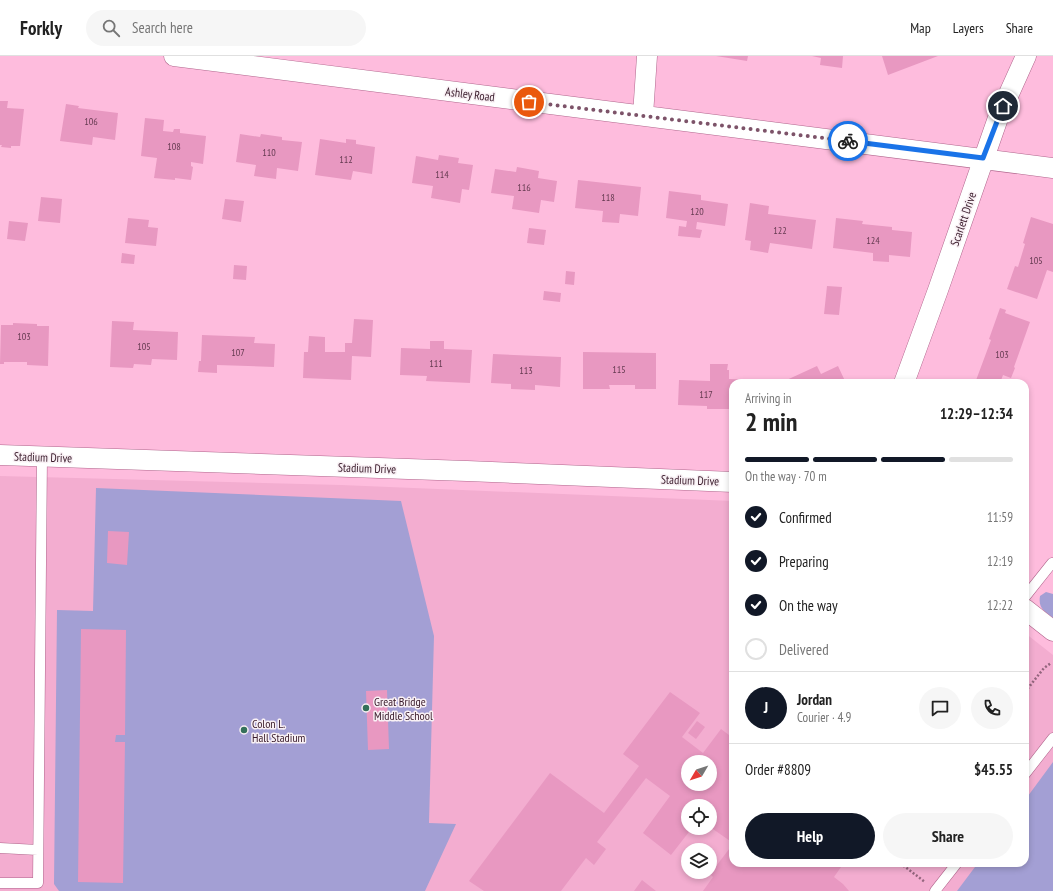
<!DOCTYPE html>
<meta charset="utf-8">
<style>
:root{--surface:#fff;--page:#f6f6f6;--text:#222;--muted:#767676;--line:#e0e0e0;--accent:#111827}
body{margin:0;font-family:"PT Sans Narrow",sans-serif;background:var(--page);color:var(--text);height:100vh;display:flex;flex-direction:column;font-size:15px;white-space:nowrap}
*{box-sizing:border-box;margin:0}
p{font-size:13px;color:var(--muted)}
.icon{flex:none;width:22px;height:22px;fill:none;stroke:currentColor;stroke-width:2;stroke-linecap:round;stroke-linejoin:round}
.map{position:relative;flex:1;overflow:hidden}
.drawer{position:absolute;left:729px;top:323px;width:300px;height:488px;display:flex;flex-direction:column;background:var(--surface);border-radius:12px;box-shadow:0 2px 6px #0003}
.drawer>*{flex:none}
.needle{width:26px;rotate:231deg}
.fabs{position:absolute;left:681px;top:699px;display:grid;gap:8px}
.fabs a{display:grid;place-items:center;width:36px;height:36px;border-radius:50%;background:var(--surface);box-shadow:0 2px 6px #0003;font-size:20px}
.pin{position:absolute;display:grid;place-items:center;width:34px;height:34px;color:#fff;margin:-17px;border:2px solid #fff;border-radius:50%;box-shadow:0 1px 4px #0007}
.courier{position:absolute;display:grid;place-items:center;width:40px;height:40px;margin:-20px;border:3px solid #1a73e8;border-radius:50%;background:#fff;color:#222;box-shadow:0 1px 5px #0007}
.head em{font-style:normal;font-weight:600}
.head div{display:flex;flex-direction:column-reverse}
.head{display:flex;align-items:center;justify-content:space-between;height:68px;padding:0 16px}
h1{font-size:26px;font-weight:600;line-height:30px}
.bar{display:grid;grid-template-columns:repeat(4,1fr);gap:6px 4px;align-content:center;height:48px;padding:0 16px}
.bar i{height:5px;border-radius:3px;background:var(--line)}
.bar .current{background:var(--accent)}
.bar p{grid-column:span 4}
.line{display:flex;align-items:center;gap:10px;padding:0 16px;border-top:1px solid var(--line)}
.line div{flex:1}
.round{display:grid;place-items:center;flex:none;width:42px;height:42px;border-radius:21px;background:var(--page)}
ol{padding:0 16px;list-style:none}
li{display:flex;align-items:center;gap:12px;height:44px}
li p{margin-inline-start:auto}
li .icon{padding:4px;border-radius:50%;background:var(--accent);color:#fff;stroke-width:4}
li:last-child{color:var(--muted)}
li i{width:22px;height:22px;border:2px solid var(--line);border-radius:50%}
.cta{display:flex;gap:8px;margin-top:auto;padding:8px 16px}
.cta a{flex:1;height:46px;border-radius:24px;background:var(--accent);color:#fff;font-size:16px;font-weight:600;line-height:46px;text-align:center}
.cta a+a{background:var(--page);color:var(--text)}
header{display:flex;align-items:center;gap:24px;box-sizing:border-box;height:56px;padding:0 20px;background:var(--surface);border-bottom:1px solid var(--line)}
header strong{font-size:19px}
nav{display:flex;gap:22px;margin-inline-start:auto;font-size:14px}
.search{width:280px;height:36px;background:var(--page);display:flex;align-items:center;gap:10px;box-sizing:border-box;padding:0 14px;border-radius:22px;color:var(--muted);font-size:15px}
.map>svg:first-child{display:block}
.built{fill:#f3add0;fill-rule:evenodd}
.green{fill:#a39fd4}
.building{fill:#e898c1;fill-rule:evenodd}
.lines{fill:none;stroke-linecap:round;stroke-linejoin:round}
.lane-casing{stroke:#b0658c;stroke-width:11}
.street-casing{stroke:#b0658c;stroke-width:21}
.path{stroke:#93657d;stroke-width:2.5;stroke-dasharray:2 2;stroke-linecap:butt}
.lane{stroke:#fff;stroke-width:10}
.street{stroke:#fff;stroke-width:20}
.done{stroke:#7d5369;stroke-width:4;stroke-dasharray:0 7.2}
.route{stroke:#1a73e8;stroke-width:5}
.poi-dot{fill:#34705a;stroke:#f9f1f5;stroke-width:1.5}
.labels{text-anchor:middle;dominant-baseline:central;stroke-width:3;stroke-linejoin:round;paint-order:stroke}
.number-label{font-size:10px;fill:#643a50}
.street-label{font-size:12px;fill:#381a2a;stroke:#f9f1f5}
.poi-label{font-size:12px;fill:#381a2a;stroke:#f9f1f5;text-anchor:start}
</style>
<header>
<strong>Forkly</strong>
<div class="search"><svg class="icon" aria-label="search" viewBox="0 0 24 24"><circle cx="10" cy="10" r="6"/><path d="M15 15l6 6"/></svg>Search here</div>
<nav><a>Map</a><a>Layers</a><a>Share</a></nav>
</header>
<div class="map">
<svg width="1053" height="835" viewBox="0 0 1053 835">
<rect width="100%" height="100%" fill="#febcdd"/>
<path class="built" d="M0,420l341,9 392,16v362h292v-230l28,22v236h-1053zM688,706h22v22h-22zM688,750h22v22h-22zM688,794h22v22h-22z"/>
<path class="green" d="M96,432l305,13 33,135 -5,187 27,1 -31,67h-366l-5,-7 3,-274 36,1z
M1046,536l7,2v24c-9,-7 -15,-10 -13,-22z
M1053,706v129h-96l21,-28h47v-63z"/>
<path class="building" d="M716,0h32l-1,5z
M812,0h31l-1,12 -22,-3 1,-7z
M882,0h56l-50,19z
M0,45h8l-1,7 17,1 -4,37h-9v2l-10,-1 1,-2h-2z
M66,48l13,2 -1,2 40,5 -3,27 -22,-3 -1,8 -32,-4z
M145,62l19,2 -1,11 10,1 1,-3h6v4l26,3 -3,28 -12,-2v4l2,1 -2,13 -16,-2v2l-21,-2 3,-20 -16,-2z
M240,78l20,3 1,-3 21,3v3l20,2 -4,29 -21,-3 -1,11 -22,-3 2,-11 -20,-3z
M320,83l26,4v-4l10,1v4l19,3 -3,27 -19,-3 -2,9 -36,-5z
M439,99l20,3 -1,5 15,2 -4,25 -7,-1 -2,14 -29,-5 2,-12 -21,-3 4,-27 22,4z
M517,111l22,4 -1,7 19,3 -3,21 -13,-2 -2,13 -27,-4 2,-13 -23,-3 4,-24 21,3z
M578,124l63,7 -3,29 -18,-2 -1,9 -17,-1 1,-11 -28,-3z
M669,135l32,4v5l27,4 -3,22 -28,-4 -1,7 6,1 -2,8 -22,-2 1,-10 7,1 1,-6 -21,-3z
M41,141l21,2 -2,24 -22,-2z
M225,143l19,2 -3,21 -19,-3z
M750,147l19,3 -1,8 48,6 -4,29 -42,-6 -2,10 -18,-3 1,-9 -6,-1z
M1031,161l22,7v48l-6,-2 -10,29 -30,-10 8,-23 3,1 7,-23 -2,-1z
M128,162l21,2 -1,7 10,1 -2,18 -31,-3z
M836,162l27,3 -1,3 30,3v3l20,2 -2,25 -21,-2v7l-16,-1v-8l-40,-5z
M9,165l19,2 -3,18 -18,-2z
M529,172l17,2 -2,15 -17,-2z
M122,197l13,2 -1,9 -13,-1z
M234,209l13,1 -1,14 -13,-1z
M566,215l9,1 -1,13 -9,-1z
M827,230l15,1 -3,28 -15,-1z
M544,235l17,2 -1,9 -17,-2z
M1000,252l6,2 -1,3 25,9 -16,45 1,1 -4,10 -8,-3 -3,8h-25l16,-43 -2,-1z
M354,263l19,1 -2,37 -19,-1 -1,24 -48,-2 1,-26h4l1,-16 16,1v15h20v-9h7z
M112,265l22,1 -1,8 45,2 -1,28 -25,-1 -1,6 -17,-1 -1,4 -23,-1z
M13,267l24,1v2h12l-1,40 -21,-1v-3h-23v2h-4l1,-39h12z
M202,279l53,2 -1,6 21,1 -1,23 -57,-2v8l-19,-1 1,-11h2z
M430,285h14v8l28,1 -2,33 -44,-2 1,-5 -27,-1 1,-27 29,1z
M583,296l73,1v36h-21v-4h-26l1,4h-27z
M493,298l68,3 -1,30 -25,-2v5l-24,-1v-5l-20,-1z
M710,308h18l-1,6h2v9l23,1v3h-19v24h-4v2h-22v-3l-29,-1 1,-25 31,1z
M817,310l4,8 17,-8 7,15 -5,2h-60z
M108,475l21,1 -2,33 -20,-2z
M81,573l45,1 -1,105h-9l-1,7h10l-2,141 -45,-1z
M387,634l2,59 -21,1 -2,-59z
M670,636l30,21 -18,24 21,16 18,-24 12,9v35l-4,5 4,3v62l-23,-16v-21h-22v22h4l-21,27 -28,-22 27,-37 -24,-18 -49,64 9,7 -12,16 -8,-7 -25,33h-77l-15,-10 81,-108 54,40 35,-47 -16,-12zM688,706h22v22h-22z
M697,665l8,6 -9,12 -8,-6z
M733,788v19h103l5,4 -7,10 9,7 6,7h-146l10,-14 -3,-3z
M642,824l14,11h-22z"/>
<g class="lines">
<defs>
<path id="lane" d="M1025,541l27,-34
M1025,718l28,-36
M0,792l38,2
M0,827h38l4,-426
M935,835l22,-28"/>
<path id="street" d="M174,0l879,112
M643,59l4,-59
M904,327l34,-93 60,-172 28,-62
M0,399l467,16 266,11
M1025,553l28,22"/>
</defs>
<use href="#lane" class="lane-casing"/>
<use href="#street" class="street-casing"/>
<path class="path" d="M1025,636l19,-24 7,-5
M900,807l25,19"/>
<use href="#lane" class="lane"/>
<use href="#street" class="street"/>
</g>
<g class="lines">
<path class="done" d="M529,46l319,39"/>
<path class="route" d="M848,85l135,17 20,-52"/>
</g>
<g class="poi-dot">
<circle cx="366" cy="652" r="4"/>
<circle cx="244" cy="674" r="4"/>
</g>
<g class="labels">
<g class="number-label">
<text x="91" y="65">106</text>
<text x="174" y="90">108</text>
<text x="269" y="96">110</text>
<text x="346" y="103">112</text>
<text x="442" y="118">114</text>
<text x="524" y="131">116</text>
<text x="608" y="141">118</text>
<text x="697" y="155">120</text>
<text x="780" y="174">122</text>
<text x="873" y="184">124</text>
<text x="1036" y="204">105</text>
<text x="24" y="280">103</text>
<text x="144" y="290">105</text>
<text x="238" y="296">107</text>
<text x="1002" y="298">103</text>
<text x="436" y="307">111</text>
<text x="619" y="313">115</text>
<text x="526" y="314">113</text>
<text x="706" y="338">117</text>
</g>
<g class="street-label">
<text transform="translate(470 38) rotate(7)">Ashley Road</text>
<text transform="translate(963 163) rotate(-71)">Scarlett Drive</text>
<text transform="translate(43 401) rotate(2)">Stadium Drive</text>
<text transform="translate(367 412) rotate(2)">Stadium Drive</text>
<text transform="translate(690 424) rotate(2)">Stadium Drive</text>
</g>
<g class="poi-label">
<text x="374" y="645">Great Bridge<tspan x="374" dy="14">Middle School</tspan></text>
<text x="252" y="667">Colon L.<tspan x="252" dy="14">Hall Stadium</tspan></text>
</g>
</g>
</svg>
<div class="fabs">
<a><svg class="needle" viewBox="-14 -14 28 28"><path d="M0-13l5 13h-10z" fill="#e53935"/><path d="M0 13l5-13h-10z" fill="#767676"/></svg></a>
<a><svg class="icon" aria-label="locate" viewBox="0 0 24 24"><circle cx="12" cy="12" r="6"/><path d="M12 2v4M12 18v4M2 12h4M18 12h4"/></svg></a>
<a><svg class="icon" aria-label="layers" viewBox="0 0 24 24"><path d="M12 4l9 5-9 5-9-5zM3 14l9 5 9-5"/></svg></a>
</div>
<div class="pin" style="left:529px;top:46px;background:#ea580c"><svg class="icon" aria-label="bag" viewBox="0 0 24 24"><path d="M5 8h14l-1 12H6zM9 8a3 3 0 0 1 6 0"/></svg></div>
<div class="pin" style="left:1003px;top:50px;background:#1f2937"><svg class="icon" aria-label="home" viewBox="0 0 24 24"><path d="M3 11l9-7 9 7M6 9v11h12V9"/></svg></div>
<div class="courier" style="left:848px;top:85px"><svg class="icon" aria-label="bike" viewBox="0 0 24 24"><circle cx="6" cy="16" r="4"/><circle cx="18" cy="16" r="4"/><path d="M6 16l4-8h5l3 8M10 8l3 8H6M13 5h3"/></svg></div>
<section class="drawer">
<div class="head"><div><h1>2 min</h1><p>Arriving in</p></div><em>12:29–12:34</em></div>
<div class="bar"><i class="current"></i><i class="current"></i><i class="current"></i><i></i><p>On the way · 70 m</p></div>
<ol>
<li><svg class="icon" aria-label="check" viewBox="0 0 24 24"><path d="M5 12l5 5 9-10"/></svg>Confirmed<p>11:59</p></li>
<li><svg class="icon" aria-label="check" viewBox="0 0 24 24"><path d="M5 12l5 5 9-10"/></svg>Preparing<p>12:19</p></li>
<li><svg class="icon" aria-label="check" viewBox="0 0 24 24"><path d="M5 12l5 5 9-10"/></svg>On the way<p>12:22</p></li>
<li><i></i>Delivered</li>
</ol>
<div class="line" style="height:72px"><b class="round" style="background:var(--accent);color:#fff">J</b><div><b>Jordan</b><p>Courier · 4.9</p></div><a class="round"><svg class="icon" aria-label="chat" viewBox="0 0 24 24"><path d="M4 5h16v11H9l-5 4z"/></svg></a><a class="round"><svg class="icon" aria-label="phone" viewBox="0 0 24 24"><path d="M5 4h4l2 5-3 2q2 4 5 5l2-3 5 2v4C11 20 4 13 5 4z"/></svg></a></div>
<div class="line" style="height:52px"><div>Order #8809</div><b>$45.55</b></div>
<div class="cta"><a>Help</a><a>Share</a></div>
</section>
</div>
